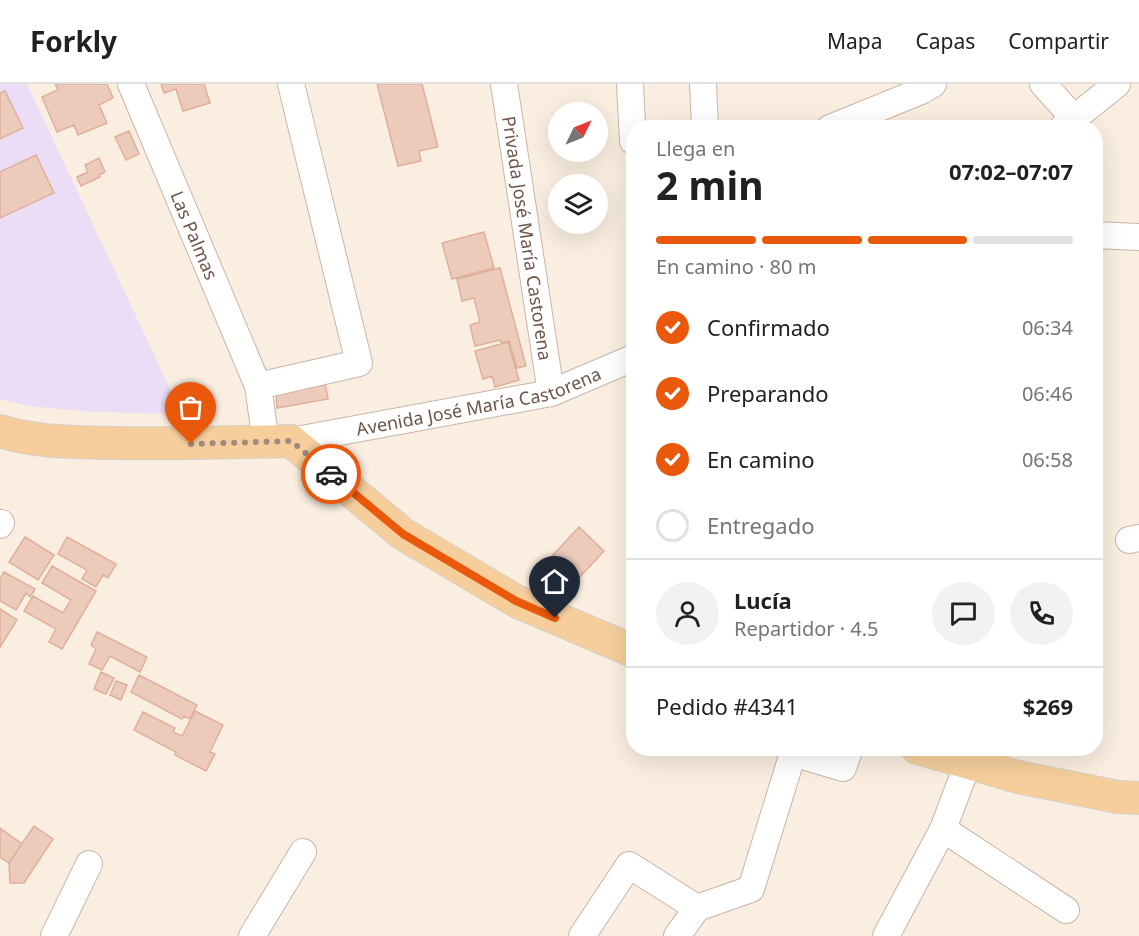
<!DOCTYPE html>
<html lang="es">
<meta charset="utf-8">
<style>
:root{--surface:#fff;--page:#f2f2f2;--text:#202124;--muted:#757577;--line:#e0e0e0;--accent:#ea580c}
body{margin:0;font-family:"Noto Sans",sans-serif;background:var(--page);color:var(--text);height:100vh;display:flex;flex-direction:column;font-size:22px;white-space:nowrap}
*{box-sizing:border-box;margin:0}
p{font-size:20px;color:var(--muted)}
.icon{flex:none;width:33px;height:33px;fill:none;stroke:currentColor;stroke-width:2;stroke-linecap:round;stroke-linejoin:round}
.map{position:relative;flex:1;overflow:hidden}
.sheet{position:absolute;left:626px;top:36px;width:477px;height:636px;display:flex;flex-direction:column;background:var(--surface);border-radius:24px;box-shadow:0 6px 24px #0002}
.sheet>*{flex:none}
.needle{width:39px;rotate:47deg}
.tools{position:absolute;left:548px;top:18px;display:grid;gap:12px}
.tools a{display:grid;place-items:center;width:60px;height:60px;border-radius:50%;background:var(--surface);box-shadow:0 6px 24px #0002;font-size:30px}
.pin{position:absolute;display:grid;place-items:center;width:51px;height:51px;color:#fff;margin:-62px -26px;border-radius:50% 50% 50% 0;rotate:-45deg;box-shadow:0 0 6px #0007}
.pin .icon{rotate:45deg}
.courier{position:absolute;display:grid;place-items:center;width:60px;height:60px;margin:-30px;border:4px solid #ea580c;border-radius:50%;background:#fff;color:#222;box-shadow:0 2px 8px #0007}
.headline em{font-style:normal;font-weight:700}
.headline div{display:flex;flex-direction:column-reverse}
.headline{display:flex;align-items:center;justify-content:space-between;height:102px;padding:0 30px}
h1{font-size:39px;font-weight:700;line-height:45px}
.bar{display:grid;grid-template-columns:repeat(4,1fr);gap:9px 6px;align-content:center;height:72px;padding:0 30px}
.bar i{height:8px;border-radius:4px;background:var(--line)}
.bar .on{background:var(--accent)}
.bar p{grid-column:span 4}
.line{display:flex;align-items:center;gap:15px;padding:0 30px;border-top:2px solid var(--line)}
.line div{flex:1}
.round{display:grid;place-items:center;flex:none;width:63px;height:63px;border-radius:32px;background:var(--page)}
ol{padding:0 30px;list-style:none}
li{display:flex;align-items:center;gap:18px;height:66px}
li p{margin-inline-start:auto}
li .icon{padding:6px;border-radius:50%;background:var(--accent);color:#fff;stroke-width:4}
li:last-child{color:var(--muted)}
li i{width:33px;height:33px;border:3px solid var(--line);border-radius:50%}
header{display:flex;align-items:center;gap:36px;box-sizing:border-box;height:84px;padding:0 30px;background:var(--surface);border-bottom:2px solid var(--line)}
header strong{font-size:28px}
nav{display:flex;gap:33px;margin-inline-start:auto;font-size:21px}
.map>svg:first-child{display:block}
.education{fill:#ebddf6}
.building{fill:#edcbba;stroke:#deb09c;stroke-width:1.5}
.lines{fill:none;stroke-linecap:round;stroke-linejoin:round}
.minor-casing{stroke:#c9b5a9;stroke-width:28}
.major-casing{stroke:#d6cfcc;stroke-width:34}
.minor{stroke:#fff;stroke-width:26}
.major{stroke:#f5ce9c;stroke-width:32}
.done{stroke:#9f8a7e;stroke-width:6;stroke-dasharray:0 10.8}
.route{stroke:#ea580c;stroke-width:8}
.labels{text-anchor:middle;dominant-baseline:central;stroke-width:4.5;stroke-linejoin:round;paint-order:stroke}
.street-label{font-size:18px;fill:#6e544a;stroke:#fdf2e6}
</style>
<header>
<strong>Forkly</strong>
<nav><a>Mapa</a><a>Capas</a><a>Compartir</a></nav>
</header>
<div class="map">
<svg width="1139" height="852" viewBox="0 0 1139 852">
<rect width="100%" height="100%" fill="#faeee0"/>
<path class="education" d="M0,0h27l155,330 -88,-2 -66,-6 -28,-7z"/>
<path class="building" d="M55,0h52l6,14 -14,7 8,18 -29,12 -4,-10 -17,7 -15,-35 16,-7z
M161,0h43l6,19 -27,8 -7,-22 -12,4z
M377,0h45l16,63 -19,4 2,10 -23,5z
M5,7l18,37 -23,11v-46z
M129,47l10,23 -13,6 -11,-23z
M36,71l18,38 -54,25v-46z
M99,74l6,14 -6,3 1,2 -19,9 -4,-9 11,-5 -3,-7z
M484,148l10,36 -42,11 -10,-36z
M500,184l26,98 -9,2 -8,-27 -8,2 -1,-3 -25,6 -5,-21 10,-3 -6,-24 -12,3 -5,-22z
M508,258l11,38 -24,7 -3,-11 -9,3 -8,-28z
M325,299l3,16 -51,9 -1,-17z
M579,443l25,24 -39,42 -25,-24z
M25,453l29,18 -16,25 -29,-18z
M67,453l49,27 -8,14 -5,-3 -7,12 -14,-8 5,-9 -29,-16z
M52,482l44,25 -34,58 -13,-7 7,-13 -32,-18 9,-15 30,17 8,-13 -29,-17z
M4,488l31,17 -5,8 -4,-4 -10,17 -16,-9v-22z
M0,525l17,11 -17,27z
M97,548l50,25 -7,15 -30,-16 -8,14 -13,-6 7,-15 -5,-4z
M101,588l13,6 -8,16 -12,-5z
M139,591l58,30 -7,14 -6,-3 -2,3 -51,-27z
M116,597l11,4 -6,15 -11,-5z
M195,627l28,14 -13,27 5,2 -9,17 -31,-16 1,-3 -42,-22 9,-18 32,16 -2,4 9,4z
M34,742l19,13 -29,44h-14l-1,-20z
M0,744l22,16 -13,19 -9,-6z"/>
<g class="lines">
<defs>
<g id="minor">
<path id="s1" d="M131,0l127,302 8,56"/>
<path id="s2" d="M504,0l47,309"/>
<path d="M630,0l3,57"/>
<path d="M703,0l2,44"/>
<path d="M1043,0l31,34"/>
<path d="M830,44l91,-37 12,-7"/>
<path d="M1062,44l55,-44"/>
<path d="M1095,151l44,2"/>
<path d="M258,302l101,-23 -68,-279"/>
<path id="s3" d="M291,357l260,-48 82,-35"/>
<path d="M0,441l1,-2"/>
<path d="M1129,456l10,-2"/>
<path d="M943,745l123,81"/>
<path d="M697,824l54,-19 42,-136 50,15 7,-20"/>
<path d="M54,852l35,-72"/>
<path d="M252,852l51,-84"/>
<path d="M582,852l47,-71 68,43 -20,28"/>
<path d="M886,852l57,-107 25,-66"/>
</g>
<path id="major" d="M0,347c37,12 76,11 115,12 58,1 117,-1 176,-2l112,93 113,67 117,50
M917,664l101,29 100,20 21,1"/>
</defs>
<use href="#minor" class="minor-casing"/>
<use href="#major" class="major-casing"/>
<use href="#minor" class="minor"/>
<use href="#major" class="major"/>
</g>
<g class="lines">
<path class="done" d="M191,360l100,-3 40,33"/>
<path class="route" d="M331,390l72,60 113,67 39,17"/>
</g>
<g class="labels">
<g class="street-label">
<text stroke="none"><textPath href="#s1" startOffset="164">Las Palmas</textPath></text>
<text stroke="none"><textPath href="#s2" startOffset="156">Privada José María Castorena</textPath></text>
<text stroke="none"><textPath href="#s3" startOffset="192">Avenida José María Castorena</textPath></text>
</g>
</g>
</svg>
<div class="tools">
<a><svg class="needle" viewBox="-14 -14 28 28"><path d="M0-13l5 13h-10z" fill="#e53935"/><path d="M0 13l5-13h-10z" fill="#757577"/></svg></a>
<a><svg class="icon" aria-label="layers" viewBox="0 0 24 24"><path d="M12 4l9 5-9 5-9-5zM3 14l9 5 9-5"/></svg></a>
</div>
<div class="pin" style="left:191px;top:360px;background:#ea580c"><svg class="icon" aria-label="bag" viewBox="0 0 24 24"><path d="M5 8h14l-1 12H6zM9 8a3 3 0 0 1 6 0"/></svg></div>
<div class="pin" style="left:555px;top:534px;background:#1f2937"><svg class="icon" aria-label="home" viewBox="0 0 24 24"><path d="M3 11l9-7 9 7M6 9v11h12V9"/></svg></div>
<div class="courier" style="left:331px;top:390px"><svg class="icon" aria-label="car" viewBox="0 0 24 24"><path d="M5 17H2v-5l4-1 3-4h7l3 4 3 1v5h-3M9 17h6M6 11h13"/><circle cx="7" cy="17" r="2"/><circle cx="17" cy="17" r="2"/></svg></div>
<section class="sheet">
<div class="headline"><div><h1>2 min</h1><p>Llega en</p></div><em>07:02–07:07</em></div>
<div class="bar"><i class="on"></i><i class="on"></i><i class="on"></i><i></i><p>En camino · 80 m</p></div>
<ol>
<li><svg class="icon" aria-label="check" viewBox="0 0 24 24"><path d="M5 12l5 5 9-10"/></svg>Confirmado<p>06:34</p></li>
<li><svg class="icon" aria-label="check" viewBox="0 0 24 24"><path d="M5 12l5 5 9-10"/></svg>Preparando<p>06:46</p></li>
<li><svg class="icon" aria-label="check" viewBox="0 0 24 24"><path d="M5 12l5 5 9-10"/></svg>En camino<p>06:58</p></li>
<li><i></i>Entregado</li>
</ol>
<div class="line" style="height:108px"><a class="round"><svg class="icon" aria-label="person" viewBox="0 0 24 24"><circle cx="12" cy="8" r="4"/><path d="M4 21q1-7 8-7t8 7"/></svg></a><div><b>Lucía</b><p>Repartidor · 4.5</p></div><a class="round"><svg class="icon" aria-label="chat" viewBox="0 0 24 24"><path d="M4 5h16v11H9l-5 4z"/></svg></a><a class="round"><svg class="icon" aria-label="phone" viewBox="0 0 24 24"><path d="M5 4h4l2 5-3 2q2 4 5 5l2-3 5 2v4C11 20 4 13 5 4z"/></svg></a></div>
<div class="line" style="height:78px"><div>Pedido #4341</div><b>$269</b></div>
</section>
</div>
